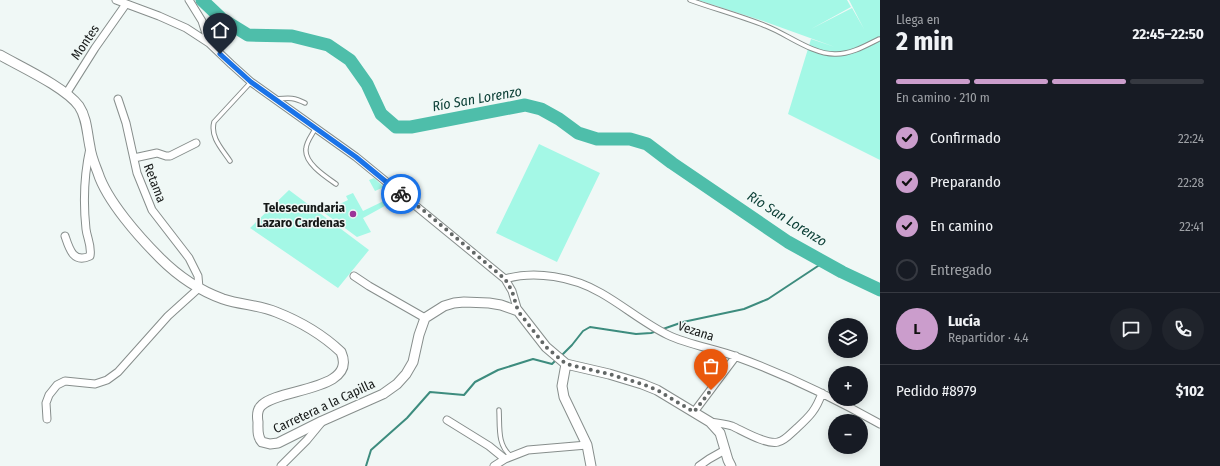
<!DOCTYPE html>
<html lang="es">
<meta charset="utf-8">
<style>
:root{--surface:#171b24;--page:#20242c;--text:#f1f3f6;--muted:#9ea1a6;--line:#363941;--accent:#cb9dcc}
body{margin:0;font-family:"Fira Sans Condensed",sans-serif;background:var(--page);color:var(--text);height:100vh;display:flex;flex-direction:column;font-size:15px;white-space:nowrap}
*{box-sizing:border-box;margin:0}
p{font-size:13px;color:var(--muted)}
.icon{flex:none;width:22px;height:22px;fill:none;stroke:currentColor;stroke-width:2;stroke-linecap:round;stroke-linejoin:round}
.map{position:relative;flex:1;overflow:hidden}
.details{display:flex;flex-direction:column;background:var(--surface);width:340px}
.details>*{flex:none}
.controls{position:absolute;left:828px;top:318px;display:grid;gap:8px}
.controls a{display:grid;place-items:center;width:40px;height:40px;border-radius:50%;background:var(--surface);box-shadow:0 2px 10px #0003;font-size:20px}
.pin{position:absolute;display:grid;place-items:center;width:34px;height:34px;color:#fff;margin:-41px -17px;border-radius:50% 50% 50% 0;rotate:-45deg;box-shadow:0 0 4px #0007}
.pin .icon{rotate:45deg}
.courier{position:absolute;display:grid;place-items:center;width:40px;height:40px;margin:-20px;border:3px solid #1a73e8;border-radius:50%;background:#fff;color:#222;box-shadow:0 1px 5px #0007}
.headline em{font-style:normal;font-weight:700}
.headline div{display:flex;flex-direction:column-reverse}
.headline{display:flex;align-items:center;justify-content:space-between;height:68px;padding:0 16px}
h1{font-size:26px;font-weight:700;line-height:30px}
.bar{display:grid;grid-template-columns:repeat(4,1fr);gap:6px 4px;align-content:center;height:48px;padding:0 16px}
.bar i{height:5px;border-radius:3px;background:var(--line)}
.bar .selected{background:var(--accent)}
.bar p{grid-column:span 4}
.line{display:flex;align-items:center;gap:10px;padding:0 16px;border-top:1px solid var(--line)}
.line div{flex:1}
.round{display:grid;place-items:center;flex:none;width:42px;height:42px;border-radius:21px;background:var(--page)}
ol{padding:0 16px;list-style:none}
li{display:flex;align-items:center;gap:12px;height:44px}
li p{margin-inline-start:auto}
li .icon{padding:4px;border-radius:50%;background:var(--accent);color:#111;stroke-width:4}
li:last-child{color:var(--muted)}
li i{width:22px;height:22px;border:2px solid var(--line);border-radius:50%}
main{display:flex;flex:1;min-height:0}
.map>svg:first-child{display:block}
.green{fill:#a4f8e6}
.lines{fill:none;stroke-linecap:round;stroke-linejoin:round}
.stream{stroke:#3d8c7e;stroke-width:2}
.river{stroke:#4ebeaa;stroke-width:13}
.lane-casing{stroke:#878e8c;stroke-width:5.5}
.street-casing{stroke:#878e8c;stroke-width:9}
.secondary-casing{stroke:#878e8c;stroke-width:11}
.lane{stroke:#fff;stroke-width:3.5}
.street{stroke:#fff;stroke-width:7}
.secondary{stroke:#fff;stroke-width:9}
.done{stroke:#626766;stroke-width:4;stroke-dasharray:0 7.2}
.route{stroke:#1a73e8;stroke-width:5}
.poi-dot{fill:#9c3498;stroke:#f0f8f6;stroke-width:1.5}
.labels{text-anchor:middle;dominant-baseline:central;stroke-width:3;stroke-linejoin:round;paint-order:stroke}
.street-label{font-size:13px;fill:#161918;stroke:#f0f8f6}
.poi-label{font-size:13px;font-weight:bold;fill:#161918;stroke:#f0f8f6;text-anchor:end}
.water-label{font-size:14px;font-style:italic;fill:#0e4138;stroke:#f0f8f6}
</style>
<main>
<div class="map">
<svg width="880" height="466" viewBox="0 0 880 466">
<rect width="100%" height="100%" fill="#f0f8f6"/>
<path class="green" d="M698,0h97l3,6 -3,-6h52l4,7 -40,22 41,-21 12,21 -15,-29h31v160l-92,-46 23,-75 24,8 -72,-26z
M539,144l61,29 -43,89 -61,-29z
M374,178l10,9 -9,4 -6,-11z
M289,190l80,60 -31,38 -88,-60z
M353,193l10,18 27,-13 2,4 -29,16 8,14 -14,5 -34,-25 25,-12 -2,-4z"/>
<g class="lines">
<path class="stream" d="M663,329l20,-7 61,-13 24,-10 56,-37
M561,356l11,-11 11,-14 7,-4 46,7 15,-1 6,-2
M366,466l5,-16 36,-32 23,-26 34,3 11,-13 23,-12 35,-11 19,5 5,-5"/>
<path class="river" d="M202,0l20,19 26,16 44,1 36,9 22,15 17,24 14,30 15,13h15l114,-22 16,4 18,10 19,14 19,6h33l17,5 25,19 116,79 54,30 38,18"/>
<defs>
<path id="lane" d="M690,0c25,9 51,16 76,26 21,8 47,29 70,28 15,0 29,-8 43,-15
M275,99c14,-1 18,-2 30,4
M315,129c-3,6 -9,13 -9,20 -2,14 20,28 30,35
M230,161c-8,-12 -20,-24 -16,-39l37,-40
M499,410c1,17 -2,35 12,46"/>
<path id="street" d="M116,0l43,16 27,12 23,15
M189,0l13,21 7,22 22,21 20,18 105,75 149,122 7,12 6,20
M66,94l29,-46 31,-44
M134,158l23,-5 9,3h4l26,-13
M65,236c4,12 8,28 25,20 2,-10 -3,-18 -4,-27 -3,-28 -2,-54 4,-81
M354,276l15,10 56,32
M505,279c30,-9 69,-2 96,14 23,13 44,31 67,42 21,10 48,14 69,22 50,18 97,41 143,67
M694,412l42,-56
M47,419l-1,-16 3,-8 8,-10 8,-4 30,3 12,-4 11,-8 50,-56 31,-28 -1,-12 -9,-18 -37,-48 -15,-37 -11,-50 -8,-24
M447,420l42,26 16,13
M710,422c8,1 15,2 22,4 11,5 34,19 46,16 7,-1 13,-9 19,-14 13,-12 19,-18 25,-35
M281,466l26,-26 14,-17
M494,466l11,-7 23,-9 59,-5
M699,466l10,-7 16,-9"/>
<path id="secondary" d="M0,55c21,12 65,32 79,51 8,12 8,27 11,41 1,9 5,18 8,26 9,28 41,64 62,85 19,19 38,32 63,41 18,6 36,6 53,13 23,9 47,23 65,40 17,39 -62,36 -79,53 -5,4 -5,11 -4,17 0,7 -1,15 4,20l8,2 8,-1 44,-22 61,-27 14,-10 9,-10 7,-12 6,-27 6,-17 19,-12 10,-3 10,-1 25,1 12,2 17,6 28,36 20,17 43,10 33,10 15,6 53,32 10,11 8,27 3,6
M566,364l-4,22 2,11 23,48 4,21"/>
</defs>
<use href="#lane" class="lane-casing"/>
<use href="#street" class="street-casing"/>
<use href="#secondary" class="secondary-casing"/>
<use href="#lane" class="lane"/>
<use href="#street" class="street"/>
<use href="#secondary" class="secondary"/>
</g>
<g class="lines">
<path class="done" d="M401,194l22,16 82,69 7,12 6,20 28,36 20,17 43,10 33,10 15,6 37,22 17,-22"/>
<path class="route" d="M220,54l31,28 105,75 45,37"/>
</g>
<circle class="poi-dot" cx="353" cy="214" r="4"/>
<g class="labels">
<g class="street-label">
<text transform="translate(85 42) rotate(-56)">Montes</text>
<text transform="translate(155 183) rotate(69)">Retama</text>
<text transform="translate(696 331) rotate(18)">Vezana</text>
<text transform="translate(324 406) rotate(-25)">Carretera a la Capilla</text>
</g>
<g class="poi-label">
<text x="345" y="207">Telesecundaria<tspan x="345" dy="15">Lazaro Cardenas</tspan></text>
</g>
<g class="water-label">
<text transform="translate(477 99) rotate(-10)">Río San Lorenzo</text>
<text transform="translate(787 219) rotate(32)">Río San Lorenzo</text>
</g>
</g>
</svg>
<div class="controls">
<a><svg class="icon" aria-label="layers" viewBox="0 0 24 24"><path d="M12 4l9 5-9 5-9-5zM3 14l9 5 9-5"/></svg></a>
<a>+</a>
<a>−</a>
</div>
<div class="pin" style="left:711px;top:390px;background:#ea580c"><svg class="icon" aria-label="bag" viewBox="0 0 24 24"><path d="M5 8h14l-1 12H6zM9 8a3 3 0 0 1 6 0"/></svg></div>
<div class="pin" style="left:220px;top:54px;background:#1f2937"><svg class="icon" aria-label="home" viewBox="0 0 24 24"><path d="M3 11l9-7 9 7M6 9v11h12V9"/></svg></div>
<div class="courier" style="left:401px;top:194px"><svg class="icon" aria-label="bike" viewBox="0 0 24 24"><circle cx="6" cy="16" r="4"/><circle cx="18" cy="16" r="4"/><path d="M6 16l4-8h5l3 8M10 8l3 8H6M13 5h3"/></svg></div>
</div>
<section class="details">
<div class="headline"><div><h1>2 min</h1><p>Llega en</p></div><em>22:45–22:50</em></div>
<div class="bar"><i class="selected"></i><i class="selected"></i><i class="selected"></i><i></i><p>En camino · 210 m</p></div>
<ol>
<li><svg class="icon" aria-label="check" viewBox="0 0 24 24"><path d="M5 12l5 5 9-10"/></svg>Confirmado<p>22:24</p></li>
<li><svg class="icon" aria-label="check" viewBox="0 0 24 24"><path d="M5 12l5 5 9-10"/></svg>Preparando<p>22:28</p></li>
<li><svg class="icon" aria-label="check" viewBox="0 0 24 24"><path d="M5 12l5 5 9-10"/></svg>En camino<p>22:41</p></li>
<li><i></i>Entregado</li>
</ol>
<div class="line" style="height:72px"><b class="round" style="background:var(--accent);color:#111">L</b><div><b>Lucía</b><p>Repartidor · 4.4</p></div><a class="round"><svg class="icon" aria-label="chat" viewBox="0 0 24 24"><path d="M4 5h16v11H9l-5 4z"/></svg></a><a class="round"><svg class="icon" aria-label="phone" viewBox="0 0 24 24"><path d="M5 4h4l2 5-3 2q2 4 5 5l2-3 5 2v4C11 20 4 13 5 4z"/></svg></a></div>
<div class="line" style="height:52px"><div>Pedido #8979</div><b>$102</b></div>
</section>
</main>
